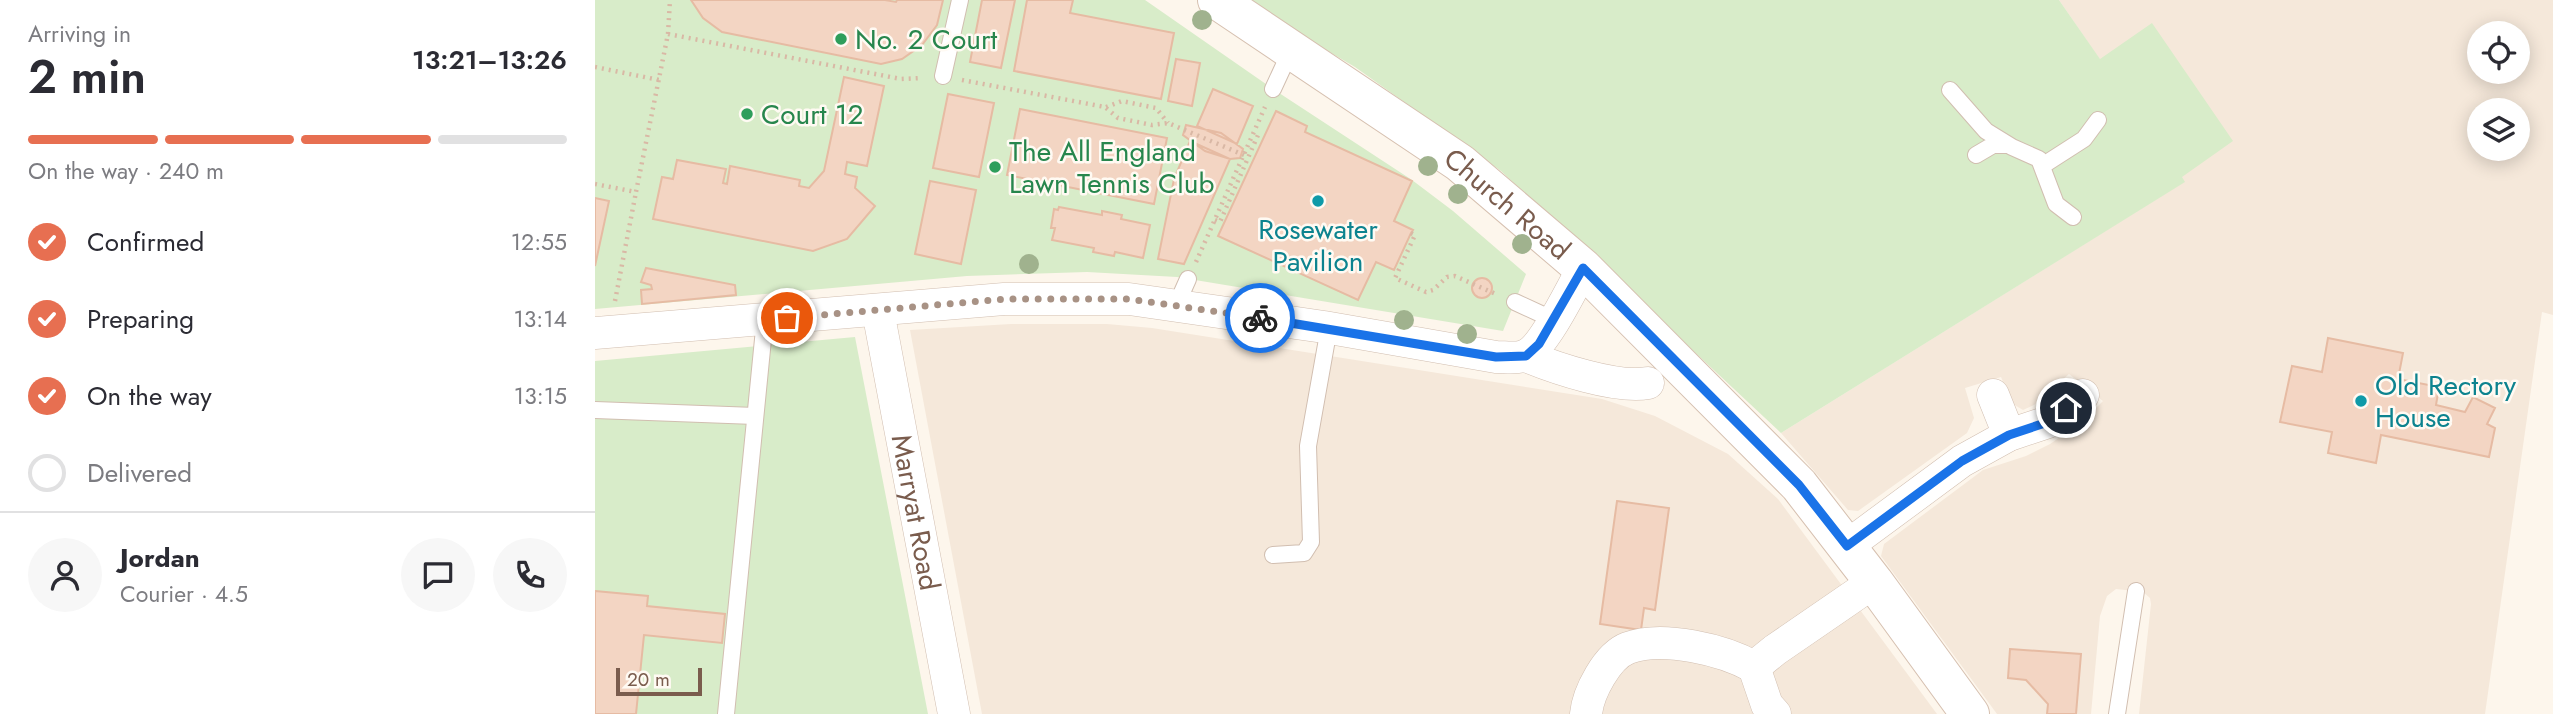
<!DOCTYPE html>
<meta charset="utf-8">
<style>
:root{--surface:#fff;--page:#f7f7f7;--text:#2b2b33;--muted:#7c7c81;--line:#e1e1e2;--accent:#e76f51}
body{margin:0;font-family:Jost,sans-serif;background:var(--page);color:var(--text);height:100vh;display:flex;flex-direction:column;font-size:26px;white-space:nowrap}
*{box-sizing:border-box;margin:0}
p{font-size:23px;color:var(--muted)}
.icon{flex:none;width:38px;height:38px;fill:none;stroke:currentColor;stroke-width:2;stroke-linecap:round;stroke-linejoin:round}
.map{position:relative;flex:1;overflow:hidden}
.panel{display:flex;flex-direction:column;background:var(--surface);width:595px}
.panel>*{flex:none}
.buttons{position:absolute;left:1872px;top:21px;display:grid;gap:14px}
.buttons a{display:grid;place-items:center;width:63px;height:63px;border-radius:50%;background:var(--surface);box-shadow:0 4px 18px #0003;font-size:35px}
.scale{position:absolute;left:21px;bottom:18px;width:86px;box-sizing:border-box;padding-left:7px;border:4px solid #7a5c4d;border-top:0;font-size:19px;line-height:24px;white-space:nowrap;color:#7a5c4d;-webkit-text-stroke:5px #fffaf3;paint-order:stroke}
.pin{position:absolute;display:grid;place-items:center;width:60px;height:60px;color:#fff;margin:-30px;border:4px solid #fff;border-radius:50%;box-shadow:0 2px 7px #0007}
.courier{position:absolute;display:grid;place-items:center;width:70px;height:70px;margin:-35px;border:5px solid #1a73e8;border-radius:50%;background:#fff;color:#222;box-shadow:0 2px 9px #0007}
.summary em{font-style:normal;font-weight:600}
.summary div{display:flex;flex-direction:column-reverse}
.summary{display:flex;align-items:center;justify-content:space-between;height:119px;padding:0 28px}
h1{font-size:46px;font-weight:600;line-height:52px}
.bar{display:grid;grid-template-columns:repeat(4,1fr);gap:10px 7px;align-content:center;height:84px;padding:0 28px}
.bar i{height:9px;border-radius:5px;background:var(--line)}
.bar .active{background:var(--accent)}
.bar p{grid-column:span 4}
.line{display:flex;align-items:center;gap:18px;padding:0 28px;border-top:2px solid var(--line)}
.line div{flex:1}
.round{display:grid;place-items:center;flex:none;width:74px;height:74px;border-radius:37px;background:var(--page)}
ol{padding:0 28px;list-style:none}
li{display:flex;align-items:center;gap:21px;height:77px}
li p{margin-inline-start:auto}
li .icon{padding:7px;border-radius:50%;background:var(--accent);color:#fff;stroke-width:4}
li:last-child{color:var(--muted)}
li i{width:38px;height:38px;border:4px solid var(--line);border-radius:50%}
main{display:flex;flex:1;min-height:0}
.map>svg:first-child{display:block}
.residential{fill:#f5e8da;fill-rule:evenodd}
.green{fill:#d8ecc9}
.building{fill:#f3d5c3;stroke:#e6bba3;stroke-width:2}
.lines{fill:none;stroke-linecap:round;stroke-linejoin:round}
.lane-casing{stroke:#d1beb0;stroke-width:18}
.street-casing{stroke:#d1beb0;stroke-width:33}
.secondary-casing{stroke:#d6c0b0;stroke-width:40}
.path{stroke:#d9b8a5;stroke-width:4.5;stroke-dasharray:2 5;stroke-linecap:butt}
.lane{stroke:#fff;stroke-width:16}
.street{stroke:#fff;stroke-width:32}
.secondary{stroke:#fff;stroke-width:38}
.tree{fill:#a0b28e}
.done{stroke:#a89285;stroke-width:7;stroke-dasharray:0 12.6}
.route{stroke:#1a73e8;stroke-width:9}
.leisure-dot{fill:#2e9e5b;stroke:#fffaf3;stroke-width:2.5}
.culture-dot{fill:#0f9aa8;stroke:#fffaf3;stroke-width:2.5}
.labels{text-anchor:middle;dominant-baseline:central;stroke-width:5;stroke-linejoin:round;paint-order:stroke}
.leisure-label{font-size:28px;fill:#27864d;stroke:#fffaf3;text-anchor:start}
.street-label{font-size:28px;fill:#7a5c4d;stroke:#fffaf3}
.culture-label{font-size:28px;fill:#0d838f;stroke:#fffaf3}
</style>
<main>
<section class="panel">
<div class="summary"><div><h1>2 min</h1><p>Arriving in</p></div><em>13:21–13:26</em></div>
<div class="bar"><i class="active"></i><i class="active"></i><i class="active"></i><i></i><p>On the way · 240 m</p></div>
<ol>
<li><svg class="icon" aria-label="check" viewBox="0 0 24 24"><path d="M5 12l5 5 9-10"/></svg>Confirmed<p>12:55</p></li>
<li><svg class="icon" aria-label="check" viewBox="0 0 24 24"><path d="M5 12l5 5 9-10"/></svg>Preparing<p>13:14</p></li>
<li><svg class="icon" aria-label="check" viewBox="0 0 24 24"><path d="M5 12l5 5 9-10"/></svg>On the way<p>13:15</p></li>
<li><i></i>Delivered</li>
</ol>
<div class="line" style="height:126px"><a class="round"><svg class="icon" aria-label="person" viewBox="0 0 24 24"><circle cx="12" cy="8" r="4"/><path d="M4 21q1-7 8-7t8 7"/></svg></a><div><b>Jordan</b><p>Courier · 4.5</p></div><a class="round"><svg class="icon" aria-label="chat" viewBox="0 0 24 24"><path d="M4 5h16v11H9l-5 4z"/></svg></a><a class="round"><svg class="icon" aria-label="phone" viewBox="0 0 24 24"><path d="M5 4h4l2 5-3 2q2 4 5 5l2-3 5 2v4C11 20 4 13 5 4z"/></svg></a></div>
</section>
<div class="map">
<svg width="1958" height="714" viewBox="0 0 1958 714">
<rect width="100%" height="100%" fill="#fdf6ec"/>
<path class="residential" d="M1464,0h494v315l-11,-3 -57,402h-346l12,-110 -1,-6 -7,-6 -27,-3 -9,7 -7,20 -9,98h-94l-116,-158 3,-12 99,-74 43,-14 24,-12 32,-22 21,-21 -34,-27 -35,31 -11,5 -10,-6 -12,-27 -36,11 9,30 -7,15 -109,78 -10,-1 -67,-77 403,-251zM1885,33h38v39h-38zM1885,110h38v39h-38z
M416,324h96l45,4 450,71 53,17 73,38 50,45 159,215h-955l-72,-384z"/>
<path class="green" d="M0,0h550l128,89 139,91 41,31 73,63 -23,57 -326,-54 -90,-5 -120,4 -372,33z
M655,0h809l41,59 52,-36 81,118 -51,36 3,5 -404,251 -280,-262 -146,-104 -56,-33z
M260,337l73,377h-333v-353z"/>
<path class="building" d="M96,0h194l11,2 1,-2h46l-6,25 -15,20 -20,14 -21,5 -159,-32 -19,-14z
M387,0h33l-14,68 -31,-6z
M432,0h46l-3,13 104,20 -13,66 -147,-28z
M581,59l24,4 -8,43 -24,-5z
M249,77l40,9 -17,80 -20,-4 -2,12 12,3 -2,11 20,18 -28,33 -34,12 -160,-32 9,-42 11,2 4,-19 49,9 -3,14 4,1 3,-18 70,14 -1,6 10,2 15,-17z
M618,89l40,17 -16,38 -40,-18z
M353,94l46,9 -15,74 -46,-9z
M425,109l147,29 -13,66 -147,-29z
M681,111l31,15 -2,6 107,49 -18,40 19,9 -2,3 -17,37 -18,-8 -18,38 -140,-64z
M591,125l35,8 22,16 -3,9 -10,1 -25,-8 -22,-16z
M595,141l40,18 -46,105 -26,-5 16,-80z
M335,181l46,9 -15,74 -46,-10z
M0,198l14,3 -14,65z
M464,207l43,8v-4l20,4 -1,4 29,6 -7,33 -28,-6 -1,4 -21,-4 1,-4 -42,-8 3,-12h-4l3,-19 4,1z
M51,268l89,17 1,10 -94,9 -1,-14 11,-1 -1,-4 -10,-3z
M877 288a10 10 0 1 1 20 0a10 10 0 1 1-20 0Z
M1733,338l75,15 -5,26 41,8 -3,18 29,7 8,-15 22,11 -8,16 8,4 -6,29 -108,-22 -5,28 -48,-10 4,-21 -52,-10 12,-56 30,6z
M1022,501l52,7 -14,102 -11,-2 -3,22 -41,-6z
M0,591l53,5 -1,10 78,8 -3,29 -78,-8 -8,79h-41z
M1415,649l71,5 -5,60h-29l1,-10 -22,-24 -18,-2z"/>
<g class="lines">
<defs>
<path id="lane" d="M348,76l17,-76
M678,89l18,-39
M1355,90l36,41 26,16 27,12 17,45 17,13
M1381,155l17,-10h14
M1447,166l42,-27 14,-19
M920,302l39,18
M581,306l12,-27
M0,410l160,6
M678,555l31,-2 7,-11 -3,-96 21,-118
M131,714l39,-395
M1522,714l19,-123"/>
<g id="street">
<path id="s1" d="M283,311l76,403"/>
<path d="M0,333l409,-34h125l195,28 172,30c9,0 20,2 28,-1 18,-6 49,-69 59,-88"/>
<path d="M931,356c29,12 91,33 122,27"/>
<path d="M1398,395l16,40"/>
<path d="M1252,546l115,-85 47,-26 39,-13 35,-27"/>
<path d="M1159,667l13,38 8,9"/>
<path d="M991,714c2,-21 21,-58 42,-66 35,-13 96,2 126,19l21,-17 99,-68"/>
</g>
<g id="secondary">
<path id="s2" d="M622,0l243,163 123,105 216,217 75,97 96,132"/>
</g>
</defs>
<use href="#lane" class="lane-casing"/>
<use href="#street" class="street-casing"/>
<use href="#secondary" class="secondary-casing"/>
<path class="path" d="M73,34l2,-34
M0,67l64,13
M367,80l143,27 13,11 34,7 16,-2 76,32
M511,107l16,-6 34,7 12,15
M0,184l41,8 32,-158 233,45 21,-1
M620,220l5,2 38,-87 -4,-2
M816,233l4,2 -20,43 31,14 7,-2 14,-13 8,-1 43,19
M601,262l69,-155
M20,301l21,-109"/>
<use href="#lane" class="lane"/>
<use href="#street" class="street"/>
<use href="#secondary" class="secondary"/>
</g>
<g class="tree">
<circle cx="607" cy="20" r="10"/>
<circle cx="833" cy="166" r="10"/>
<circle cx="863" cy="194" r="10"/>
<circle cx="927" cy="244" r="10"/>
<circle cx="434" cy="264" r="10"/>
<circle cx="809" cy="320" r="10"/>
<circle cx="872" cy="334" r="10"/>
</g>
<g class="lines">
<path class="done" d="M192,318l218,-19h124l131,19"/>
<path class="route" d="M665,318l236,39 30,-1 13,-12 44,-76 216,217 48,61 115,-85 47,-26 39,-13 18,-14"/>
</g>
<g class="leisure-dot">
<circle cx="246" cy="39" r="7"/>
<circle cx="152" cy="114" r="7"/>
<circle cx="400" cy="167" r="7"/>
</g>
<g class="culture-dot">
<circle cx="723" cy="201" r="7"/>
<circle cx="1766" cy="401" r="7"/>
</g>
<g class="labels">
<g class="leisure-label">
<text x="260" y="39">No. 2 Court</text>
<text x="166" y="114">Court 12</text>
<text x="414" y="151">The All England<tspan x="414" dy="32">Lawn Tennis Club</tspan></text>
</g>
<g class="street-label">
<text stroke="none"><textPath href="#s2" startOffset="355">Church Road</textPath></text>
<text stroke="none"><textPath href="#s1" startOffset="205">Marryat Road</textPath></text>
</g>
<g class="culture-label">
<text x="723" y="229">Rosewater<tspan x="723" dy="32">Pavilion</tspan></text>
<text x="1780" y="385" text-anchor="start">Old Rectory<tspan x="1780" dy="32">House</tspan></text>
</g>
</g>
</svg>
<div class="buttons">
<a><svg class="icon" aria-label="locate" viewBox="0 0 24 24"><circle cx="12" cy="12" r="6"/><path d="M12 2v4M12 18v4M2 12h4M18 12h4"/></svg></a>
<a><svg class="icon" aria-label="layers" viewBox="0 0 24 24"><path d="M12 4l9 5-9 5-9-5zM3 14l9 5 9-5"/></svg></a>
</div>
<div class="scale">20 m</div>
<div class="pin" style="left:192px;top:318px;background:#ea580c"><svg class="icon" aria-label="bag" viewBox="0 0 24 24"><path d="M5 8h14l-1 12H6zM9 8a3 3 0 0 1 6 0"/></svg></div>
<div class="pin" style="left:1471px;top:408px;background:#1f2937"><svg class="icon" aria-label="home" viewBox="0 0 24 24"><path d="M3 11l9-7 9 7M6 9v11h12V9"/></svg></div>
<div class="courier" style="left:665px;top:318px"><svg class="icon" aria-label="bike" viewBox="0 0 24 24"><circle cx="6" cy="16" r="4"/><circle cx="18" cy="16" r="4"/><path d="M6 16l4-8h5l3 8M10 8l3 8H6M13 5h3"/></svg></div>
</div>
</main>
